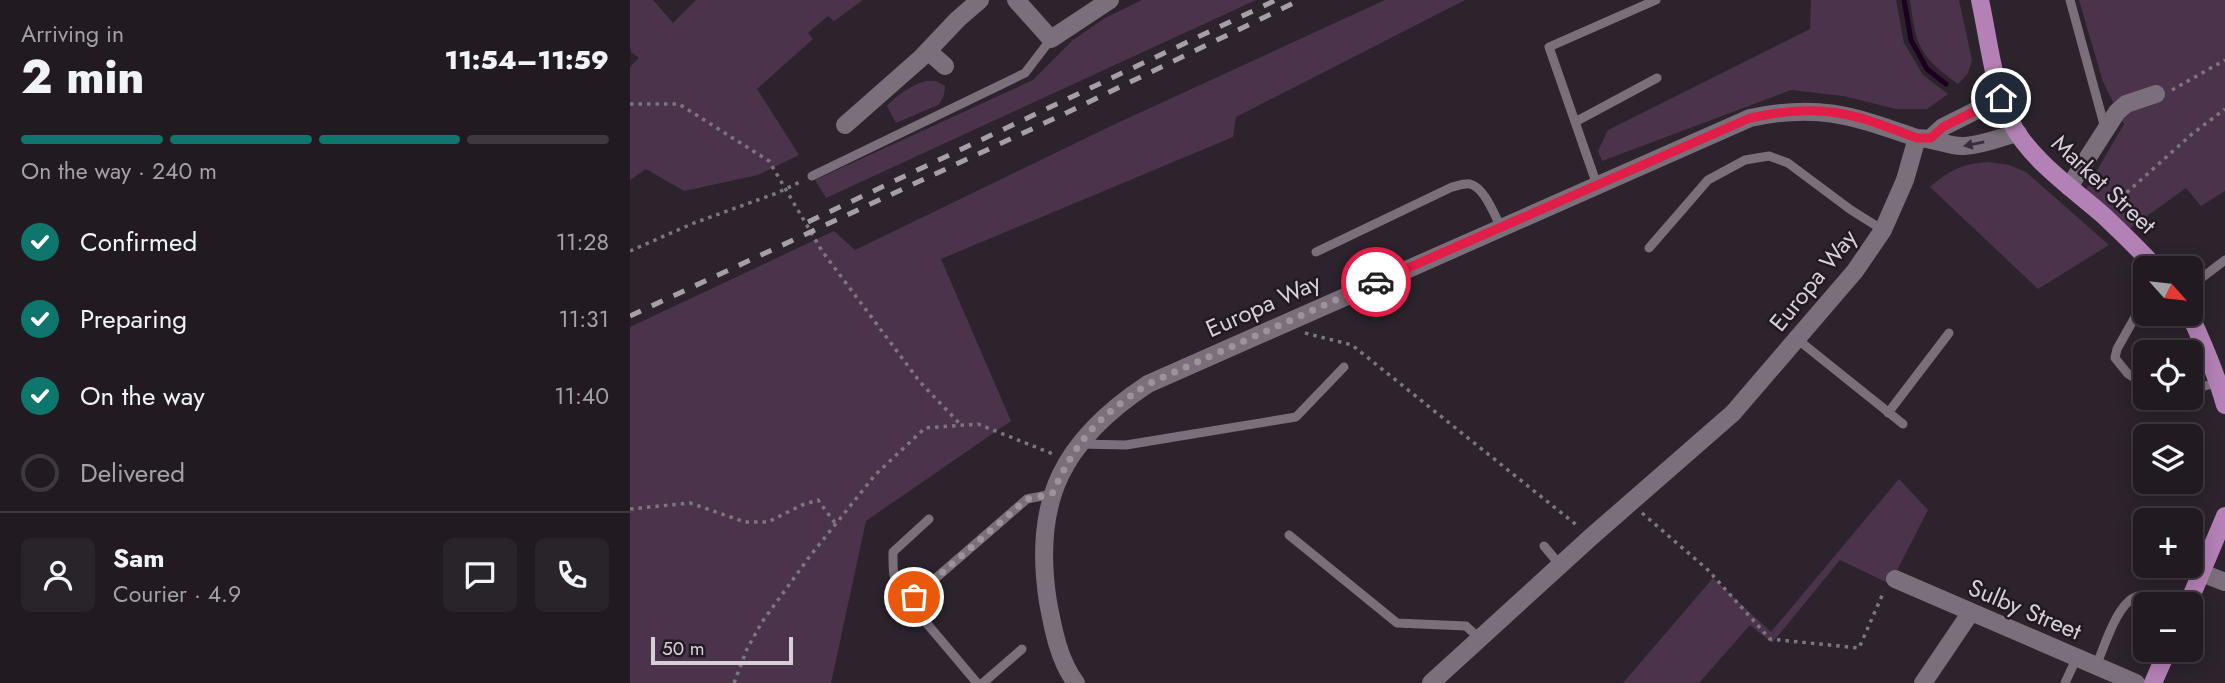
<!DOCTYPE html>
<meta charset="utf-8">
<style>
:root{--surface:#211a21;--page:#29232a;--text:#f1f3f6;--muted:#a2a1a5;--line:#3e383f;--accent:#0f766e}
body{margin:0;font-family:Jost,sans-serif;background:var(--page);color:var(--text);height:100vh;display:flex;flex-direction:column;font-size:26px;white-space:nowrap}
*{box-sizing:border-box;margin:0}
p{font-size:23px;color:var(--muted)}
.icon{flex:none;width:38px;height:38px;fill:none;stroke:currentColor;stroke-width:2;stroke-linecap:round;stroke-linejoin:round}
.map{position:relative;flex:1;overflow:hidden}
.drawer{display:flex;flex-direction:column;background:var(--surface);width:630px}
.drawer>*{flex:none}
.needle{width:46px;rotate:117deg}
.tools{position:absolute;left:1503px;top:256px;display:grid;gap:14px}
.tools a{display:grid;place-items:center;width:70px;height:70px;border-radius:10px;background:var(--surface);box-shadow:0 4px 18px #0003,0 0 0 2px var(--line);font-size:35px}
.scale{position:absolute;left:21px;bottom:18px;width:142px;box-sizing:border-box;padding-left:7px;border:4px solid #d7d1d7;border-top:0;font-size:19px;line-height:24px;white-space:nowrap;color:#d7d1d7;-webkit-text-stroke:5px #221923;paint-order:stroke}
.pin{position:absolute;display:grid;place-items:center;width:60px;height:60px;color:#fff;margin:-30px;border:4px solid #fff;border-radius:50%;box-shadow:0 2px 7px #0007}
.courier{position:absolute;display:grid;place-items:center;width:70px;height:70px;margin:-35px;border:5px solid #e11d48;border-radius:50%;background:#fff;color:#222;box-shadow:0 2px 9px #0007}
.summary em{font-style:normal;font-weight:800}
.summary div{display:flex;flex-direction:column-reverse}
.summary{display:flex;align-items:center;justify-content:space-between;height:119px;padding:0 21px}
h1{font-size:46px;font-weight:800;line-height:52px}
.bar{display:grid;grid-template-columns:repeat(4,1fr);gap:10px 7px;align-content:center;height:84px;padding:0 21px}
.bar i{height:9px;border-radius:5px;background:var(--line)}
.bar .active{background:var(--accent)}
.bar p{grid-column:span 4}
.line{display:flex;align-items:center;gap:18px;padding:0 21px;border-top:2px solid var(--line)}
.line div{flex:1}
.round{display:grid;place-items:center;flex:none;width:74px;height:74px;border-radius:10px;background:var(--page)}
ol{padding:0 21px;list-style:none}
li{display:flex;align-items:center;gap:21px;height:77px}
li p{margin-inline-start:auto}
li .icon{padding:7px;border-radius:50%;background:var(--accent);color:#fff;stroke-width:4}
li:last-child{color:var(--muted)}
li i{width:38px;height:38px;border:4px solid var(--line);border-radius:50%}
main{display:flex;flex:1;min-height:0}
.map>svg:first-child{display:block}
.green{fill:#4b334c}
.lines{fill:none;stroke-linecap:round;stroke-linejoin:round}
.stream{stroke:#1c001f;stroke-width:5}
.path{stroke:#7d767d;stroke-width:3.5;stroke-dasharray:3.5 5;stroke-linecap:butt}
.lane{stroke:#7a6f7a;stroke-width:9}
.street{stroke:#7a6f7a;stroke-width:18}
.primary{stroke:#b481b6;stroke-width:18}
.rail{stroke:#a69fa6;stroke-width:5;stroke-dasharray:12 12;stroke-linecap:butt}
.oneway{fill:#382e39}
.done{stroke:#9b949b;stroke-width:7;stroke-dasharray:0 12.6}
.route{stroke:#e11d48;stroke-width:9}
.labels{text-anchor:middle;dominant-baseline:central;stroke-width:5;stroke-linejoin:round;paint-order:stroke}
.street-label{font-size:24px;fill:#d7d1d7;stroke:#221923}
</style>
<main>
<section class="drawer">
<div class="summary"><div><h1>2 min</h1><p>Arriving in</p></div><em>11:54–11:59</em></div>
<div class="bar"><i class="active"></i><i class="active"></i><i class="active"></i><i></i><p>On the way · 240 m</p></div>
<ol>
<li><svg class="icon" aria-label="check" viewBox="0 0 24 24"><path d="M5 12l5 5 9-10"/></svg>Confirmed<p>11:28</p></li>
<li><svg class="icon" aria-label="check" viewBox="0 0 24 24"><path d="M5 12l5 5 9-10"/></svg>Preparing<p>11:31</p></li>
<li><svg class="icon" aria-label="check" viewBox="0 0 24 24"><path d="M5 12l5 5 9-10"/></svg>On the way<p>11:40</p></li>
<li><i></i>Delivered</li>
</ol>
<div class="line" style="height:126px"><a class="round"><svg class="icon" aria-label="person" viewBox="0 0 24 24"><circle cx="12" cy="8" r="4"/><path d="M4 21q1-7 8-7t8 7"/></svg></a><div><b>Sam</b><p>Courier · 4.9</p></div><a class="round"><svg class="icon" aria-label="chat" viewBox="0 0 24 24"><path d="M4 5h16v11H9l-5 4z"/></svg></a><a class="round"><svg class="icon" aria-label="phone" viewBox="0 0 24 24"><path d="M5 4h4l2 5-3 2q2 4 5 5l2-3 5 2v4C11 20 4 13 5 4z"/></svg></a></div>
</section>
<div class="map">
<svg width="1595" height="683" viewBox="0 0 1595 683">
<rect width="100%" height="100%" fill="#2c232c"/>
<path class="green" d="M0,0h23l20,23 23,-23h167l-29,21 -6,-5 -20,17 5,6 -56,50 42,66 -41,20 -74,16 -38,-22 -16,11v-113l9,-9 -8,-6 -1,-5z
M512,0h114l-430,198 -11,-18 218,-100 40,-40 32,-22z
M755,0h80l-229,117 -3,20 -292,122 70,162 -145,100 -35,162h-201v-356l204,-96 21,19 258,-125z
M1181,0h85l8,43 19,32 25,19 -21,15h-31l-53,-13 -52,-6 -189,71 -4,-10 10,-21 202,-101z
M1280,0h49l13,60 -4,13 -10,11c-39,-28 -42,-38 -48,-84z
M1449,0h146v191l-24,15 -15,-18 -57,41 -44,-38 39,-67 -21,-42z
M296,81h10l9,5c0,8 -2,13 -7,19l-42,18 -9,-17c11,-12 23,-20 39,-25z
M1359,162l20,3 17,7 83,73 -71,44 -108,-102c21,-18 32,-23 59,-25z
M1269,479l29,31 -38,74 -50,-24 -68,83 -22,-18 -51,58h-76l90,-105 58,54z"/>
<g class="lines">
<path class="stream" d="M1274,0l7,40 16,29 19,15"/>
<path class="path" d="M1542,90l53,-30
M0,104h49l90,57 53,90 98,131 41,43
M1484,204l78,-70 33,-25
M0,251l64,-28 83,-30 23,-11
M675,333l47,12 227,182
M0,509l60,-6 55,19h23l34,-17 16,-5 17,23
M1012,513l66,57 62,69 89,9 25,-57
M104,683l13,-34 15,-27 48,-66 65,-81 50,-47 53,-4 75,30"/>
<path class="lane" d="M1440,0l35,128
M945,122l82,-44
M182,176l213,-103 26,-34
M967,185l-48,-138 107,-47
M1019,248l59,-68 37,-20 24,-4 19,7 63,47 32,20
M686,252l136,-65c5,-1 13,-4 18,-3 15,4 24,31 31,43
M1561,286l34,-26
M1509,310l-22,39 -2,9 13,16 18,11
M1167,339l106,85
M1561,390l28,-8
M1258,413l61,-80
M449,444l47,1 170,-28 48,-50
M299,519l-36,33c0,21 -2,37 21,45l113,-98 25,-5
M659,535l108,88 69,3 14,13
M914,546l16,19
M284,597l4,16 59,70
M1466,666c8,-18 22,-67 43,-70 7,-1 16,3 23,4
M353,683l39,-34
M1435,683l12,-26"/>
<path class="street" d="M386,0l35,39 59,-39
M298,51l17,15
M215,125l76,-67 37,-39 22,-19
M1301,138l12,-11 58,-29
M1439,187l48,-75 9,-8 30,-10
M1572,573l23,9
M1265,579l241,104
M446,683c-17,-22 -23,-54 -28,-81 -16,-102 15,-162 100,-218l602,-266c69,-15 103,-2 167,20 16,0 30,8 45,8 18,0 38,-9 56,-13
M801,683l160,-146 142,-124 122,-142 28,-41 22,-50 12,-42
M1293,683l48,-71"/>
<path class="primary" d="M1350,0c9,41 13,87 32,124 19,36 61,65 91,91 18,17 36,34 53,53
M1559,313c14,30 27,60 36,92
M1558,604l37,-88
M1523,683l15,-34"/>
<path class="rail" d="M178,222l468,-222
M0,316l434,-202 236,-114"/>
</g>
<defs><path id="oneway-solid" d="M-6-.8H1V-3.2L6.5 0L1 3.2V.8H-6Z" transform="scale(1.75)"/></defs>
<use class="oneway" href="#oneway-solid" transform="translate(1344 144) rotate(168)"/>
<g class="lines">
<path class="done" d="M284,597l113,-98 25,-5c25,-55 46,-77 96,-110l228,-102"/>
<path class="route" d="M746,282l374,-164c29,-6 58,-10 88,-5 27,4 54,16 79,25h14l12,-11 58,-29"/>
</g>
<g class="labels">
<g class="street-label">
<text transform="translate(1474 184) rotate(43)">Market Street</text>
<text transform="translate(1183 280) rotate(-51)">Europa Way</text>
<text transform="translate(633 305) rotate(-24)">Europa Way</text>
<text transform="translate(1395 609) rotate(23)">Sulby Street</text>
</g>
</g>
</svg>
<div class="tools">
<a><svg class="needle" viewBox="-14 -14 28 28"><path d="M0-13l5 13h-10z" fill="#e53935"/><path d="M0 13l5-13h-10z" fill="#a2a1a5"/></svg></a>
<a><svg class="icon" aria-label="locate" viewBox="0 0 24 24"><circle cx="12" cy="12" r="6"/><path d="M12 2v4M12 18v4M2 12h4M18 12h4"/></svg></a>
<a><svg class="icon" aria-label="layers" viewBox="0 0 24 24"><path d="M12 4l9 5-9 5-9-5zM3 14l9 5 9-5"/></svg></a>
<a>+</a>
<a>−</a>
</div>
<div class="scale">50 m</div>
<div class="pin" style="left:284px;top:597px;background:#ea580c"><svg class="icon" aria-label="bag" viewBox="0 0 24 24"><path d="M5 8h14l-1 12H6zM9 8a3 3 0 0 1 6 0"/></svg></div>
<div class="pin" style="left:1371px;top:98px;background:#1f2937"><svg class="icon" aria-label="home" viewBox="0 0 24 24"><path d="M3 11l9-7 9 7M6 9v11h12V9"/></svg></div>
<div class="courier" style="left:746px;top:282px"><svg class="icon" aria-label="car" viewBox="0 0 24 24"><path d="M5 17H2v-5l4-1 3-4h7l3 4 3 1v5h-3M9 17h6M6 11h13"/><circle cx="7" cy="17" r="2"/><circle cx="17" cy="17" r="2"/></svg></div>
</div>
</main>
